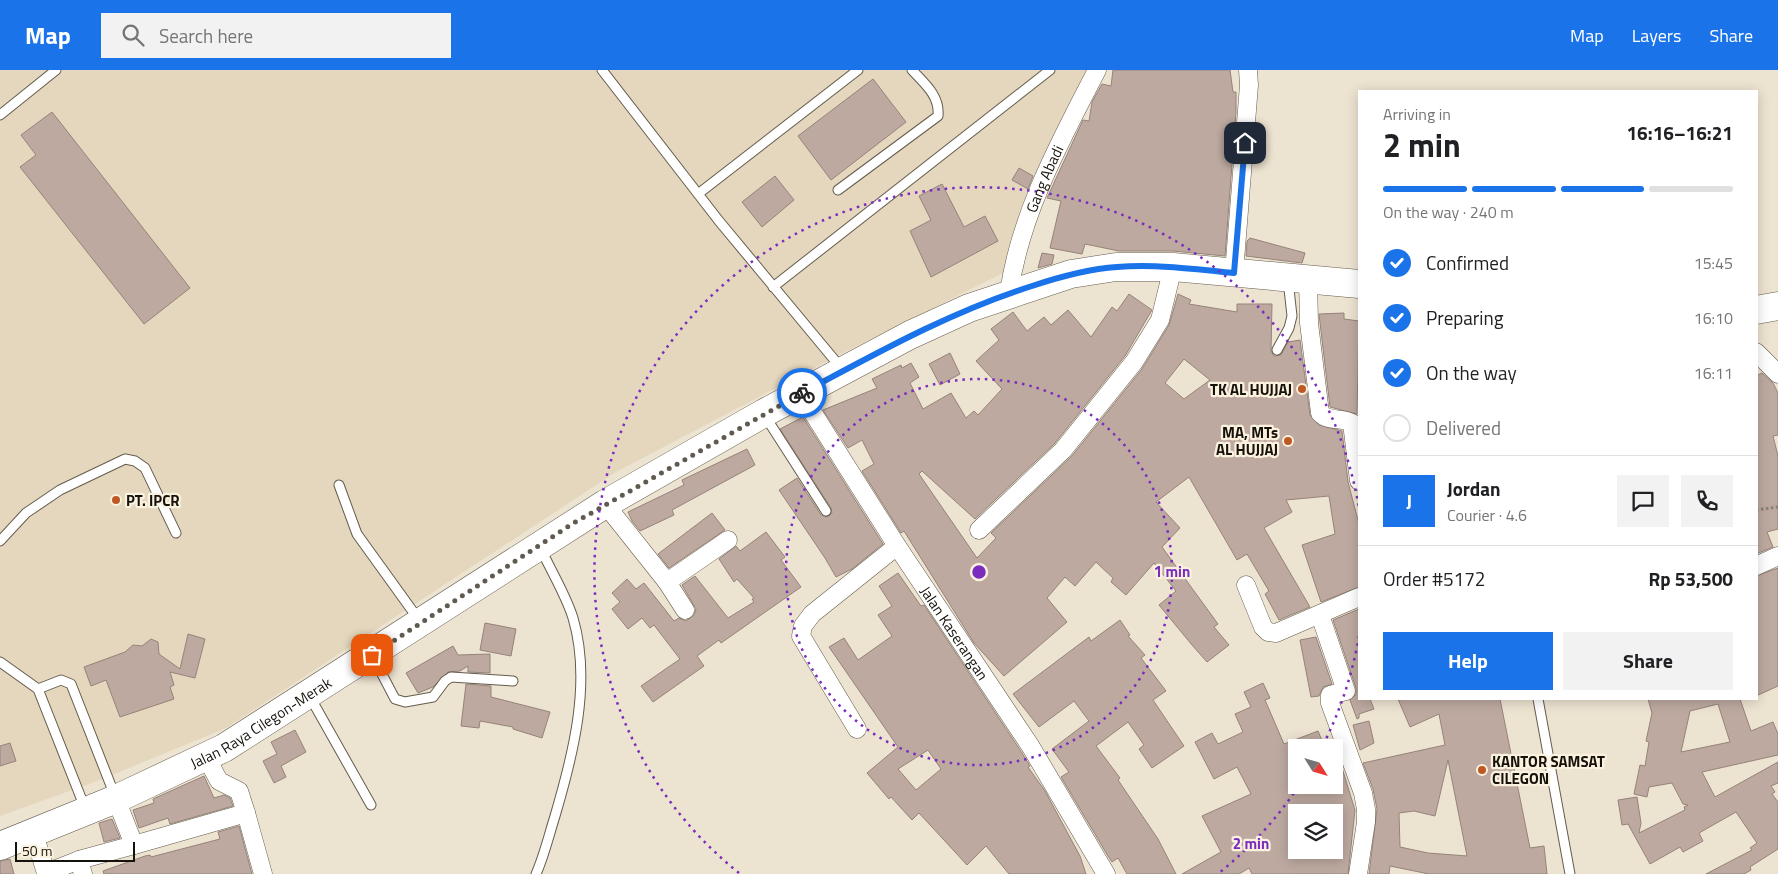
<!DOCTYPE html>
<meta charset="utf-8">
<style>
:root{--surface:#fff;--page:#f2f2f2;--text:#202124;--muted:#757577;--line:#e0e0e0;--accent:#1a73e8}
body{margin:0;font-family:"Titillium Web",sans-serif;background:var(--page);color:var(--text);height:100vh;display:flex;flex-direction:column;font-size:19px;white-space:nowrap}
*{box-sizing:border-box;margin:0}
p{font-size:16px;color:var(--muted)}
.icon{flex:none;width:28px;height:28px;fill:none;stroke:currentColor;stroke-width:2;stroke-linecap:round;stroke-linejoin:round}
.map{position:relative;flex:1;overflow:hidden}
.panel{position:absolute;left:1358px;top:20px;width:400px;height:610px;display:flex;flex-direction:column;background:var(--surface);border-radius:0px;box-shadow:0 2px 12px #0003}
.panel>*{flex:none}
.needle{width:32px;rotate:127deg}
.tools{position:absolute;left:1288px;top:669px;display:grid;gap:10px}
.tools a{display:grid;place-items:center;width:55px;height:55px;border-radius:0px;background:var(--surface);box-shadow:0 2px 12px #0003;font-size:25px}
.scale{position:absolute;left:15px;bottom:12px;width:120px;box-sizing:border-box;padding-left:5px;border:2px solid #15110b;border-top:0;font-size:14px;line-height:18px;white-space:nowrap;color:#15110b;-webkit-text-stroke:4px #faf1de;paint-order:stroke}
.pin{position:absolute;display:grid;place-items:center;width:42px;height:42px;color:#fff;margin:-21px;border-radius:10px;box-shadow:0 2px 8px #0006}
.courier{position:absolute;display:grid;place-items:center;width:50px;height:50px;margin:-25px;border:4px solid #1a73e8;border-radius:50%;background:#fff;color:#222;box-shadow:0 1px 6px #0007}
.head em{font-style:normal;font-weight:700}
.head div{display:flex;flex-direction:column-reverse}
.head{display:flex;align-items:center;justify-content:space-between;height:85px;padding:0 25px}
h1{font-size:32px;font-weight:700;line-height:38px}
.bar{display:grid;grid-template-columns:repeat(4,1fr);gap:8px 5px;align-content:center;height:60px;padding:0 25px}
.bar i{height:6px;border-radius:4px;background:var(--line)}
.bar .selected{background:var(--accent)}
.bar p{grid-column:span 4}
.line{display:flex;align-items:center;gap:12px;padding:0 25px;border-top:1px solid var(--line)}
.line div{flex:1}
.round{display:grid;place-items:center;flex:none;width:52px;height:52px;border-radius:0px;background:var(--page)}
ol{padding:0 25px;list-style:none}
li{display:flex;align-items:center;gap:15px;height:55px}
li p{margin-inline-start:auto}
li .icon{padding:5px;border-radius:50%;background:var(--accent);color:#fff;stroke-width:4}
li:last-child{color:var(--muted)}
li i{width:28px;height:28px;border:2px solid var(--line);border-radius:50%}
.action{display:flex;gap:10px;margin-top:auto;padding:10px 25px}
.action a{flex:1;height:58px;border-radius:0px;background:var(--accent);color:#fff;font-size:20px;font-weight:700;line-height:58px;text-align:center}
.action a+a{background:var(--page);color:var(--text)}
header{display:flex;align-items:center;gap:30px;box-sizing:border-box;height:70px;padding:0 25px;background:var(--accent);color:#fff}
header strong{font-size:24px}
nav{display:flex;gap:28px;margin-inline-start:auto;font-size:18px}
.search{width:350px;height:45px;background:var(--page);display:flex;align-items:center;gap:12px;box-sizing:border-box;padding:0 18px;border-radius:0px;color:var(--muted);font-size:19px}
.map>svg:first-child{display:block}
.built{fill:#e4d7be}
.building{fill:#bda9a0;stroke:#958379;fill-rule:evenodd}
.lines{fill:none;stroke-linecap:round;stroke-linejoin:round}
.service-casing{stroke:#645c4c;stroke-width:11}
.minor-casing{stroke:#645c4c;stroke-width:19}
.trunk-casing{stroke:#645c4c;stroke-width:29}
.path{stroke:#8a8276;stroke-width:3;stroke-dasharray:2.5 2.5;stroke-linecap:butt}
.service{stroke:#fff;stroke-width:9}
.minor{stroke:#fff;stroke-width:18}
.trunk{stroke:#fff;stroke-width:28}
.done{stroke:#615a50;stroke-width:5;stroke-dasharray:0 9}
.route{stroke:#1a73e8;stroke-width:6}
.ring{fill:none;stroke:#7b2cbf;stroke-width:2.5;stroke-dasharray:2.5 5}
.poi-dot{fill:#be5926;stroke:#faf1de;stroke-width:2}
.labels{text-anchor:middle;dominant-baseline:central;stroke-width:4.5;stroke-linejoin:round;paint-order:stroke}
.street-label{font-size:15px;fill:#15110b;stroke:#faf1de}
.poi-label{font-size:15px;font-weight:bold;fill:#15110b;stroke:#faf1de;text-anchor:end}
.centre{fill:#7b2cbf;stroke:#faf1de;stroke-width:2.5}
.ring-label{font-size:15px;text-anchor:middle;font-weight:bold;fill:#7b2cbf;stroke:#faf1de;stroke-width:4.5;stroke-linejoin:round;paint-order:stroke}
</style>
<header>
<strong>Map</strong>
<div class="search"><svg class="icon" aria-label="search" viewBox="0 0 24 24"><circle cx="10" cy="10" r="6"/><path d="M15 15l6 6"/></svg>Search here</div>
<nav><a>Map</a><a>Layers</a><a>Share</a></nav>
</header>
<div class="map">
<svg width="1778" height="804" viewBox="0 0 1778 804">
<rect width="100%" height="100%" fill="#ede3d1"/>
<path class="built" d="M0,0h1090l-61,116 -24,86 -168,84 -221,116 -390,256 -126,52 -100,36z"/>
<path class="building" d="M1113,0h117l3,22h3v20l-11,144 -52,-5h-54l-34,-7 -3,10 -32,-6 11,-47 -14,-3 36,-78 6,1 3,-19 10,-18 9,2z
M873,9l33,43 -75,58 -33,-44z
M52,42l138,176 -46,36 -124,-157 16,-12 -15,-20z
M1019,98l14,8 -5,13 -16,-9z
M775,106l19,24 -32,27 -20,-25z
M942,114l22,43 21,-11 13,25 -67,36 -21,-46 21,-11 -12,-24z
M1250,168l55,15 -3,10 -56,-7 1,-15z
M1042,183l12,2 -2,9 -14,4z
M1129,224l23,16 -27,46 -70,87 -80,76 -53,-48 -3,3 58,84 19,-20 -5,-5 80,-76 71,-88 27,-44 9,-31 13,6 -2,4 48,8v-8h35l-1,47 3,5 7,-1 7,-13 12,-2 10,75 9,10 23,6 6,51 11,42v63l-38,15 -19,-57 33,-11 -6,-38 -43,4 6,12 -28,16 46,79 -31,13 -14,-26 4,-3 -22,-37 -10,6 -48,-83 -33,25 24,26 -18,19 56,77 -4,3 15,18 -22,17 -15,-17 -33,-40 17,-14 -22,-28 -28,32 -15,-13 2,-4 -17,-16 -21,24 -10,-9 -18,21 20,24 -63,54 -30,-33 -70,-112 -3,2 -39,-62 12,-7 -12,-24 -14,8 -25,-38 54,-22 -5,-9 29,-14 1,3 9,-5 8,14 -9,6 13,26 28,-16 15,25 8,-7 4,4 24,-26 -26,-28 23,-21 -8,-11 22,-17 14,19 17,-14 7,8 17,-15 23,27 21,-30 5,4zM1184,289l26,21 -26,19 -19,-16z
M1344,243v6l15,2 -2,93 -27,-7 -11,-93z
M950,283l10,21 -20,11 -11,-21z
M1762,303l11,10 5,10v42l-5,1 5,20v73l-11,3 6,15 -17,7v-178z
M803,347l80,127 -31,25 -16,8 -11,-19 -46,-68 18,-12 24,37 6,2 5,-4 -1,-5 -51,-79z
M747,379l8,16 -83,45 2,5 -34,16 -8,-10 -4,-9 56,-27 -2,-5z
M712,443l13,17 -56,38 -11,-14z
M766,462l19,25 -4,3 20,27 -80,56 -2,-3 -22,16 7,10 -51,36 -12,-16 39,-27 -26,-34 -4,3 -8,-10 -14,11 -16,-20 8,-7 -8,-9 15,-14 9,10 8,-6 30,38 5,-3 7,3 8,-6 2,-6 -14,-24 13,-9 33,42 26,-16 -2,-3 2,-1 -17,-19 -3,3 -15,-23 17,-13 4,5z
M1778,498v118l-22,10v-120z
M898,503l23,33 3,-1 98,148 8,13 -2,1 17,24 35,65 6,18h-77l-23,-28 -19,19 -48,-52 -7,7 -21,-23 -2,2 -22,-26 31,-26 -69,-100 15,-9 14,22 34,-24 -14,-21 14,-9 -13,-20zM928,680l13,19 -25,21 -18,-21z
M1359,539v90h11l4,10 -15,5v4l-2,1 -7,-19 6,-6v-6l-23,-68z
M1120,550l10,15 -2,1 17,19 -4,3 25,33 -13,9 31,46 -32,22 -13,-19 5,-4 -16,-23 -32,24 24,32 -2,2 40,59 18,35h-49l-9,-16 -6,4 -4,-6 -47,-79 8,-5 -17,-23 37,-28 -15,-20 -35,26 -26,-33 76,-57 2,4z
M485,553l31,6 -5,27 -31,-6z
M188,564l17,5 -10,39 -25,-6 4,13 -4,2 4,12 -54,18 -14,-37 -15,6 -7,-19 41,-15 8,-7 9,1 9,-7 7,3 1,12 21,15z
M1316,567l16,47 -9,3 -4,9 -8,1 -11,-57z
M453,576l5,9 32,-1v19l-22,-1v-6l-8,5 -12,1 -15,15 -15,6 -12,-20z
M1263,613l7,15 -5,2 19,44 34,-13 7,17h-29v37h38v-15l8,-2 13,42 -7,64h-96l-3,-6 -10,6h-57l39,-22 -19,-36 49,-22 -14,-27 -23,12 -19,-37 17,-9 6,11 25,-12 -8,-18 16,-7 -7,-15zM1296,742h38v38h-38z
M466,614l25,2v11l59,15 -8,26 -29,-9v-2l-33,-6 -1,7 -18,-2z
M1398,629h102l30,149 14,-2 3,28h-118l-39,-8 -1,8h-20l8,-65 -4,-20 -10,-26 82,-18 -6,-31 -29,13zM1448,690l19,96 -39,-3 -28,-6 -1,-34 15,-2 21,5z
M1648,629h92l11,32 22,-9 5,12v21l-76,17 13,25 63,-35v21l-7,3 4,6 -3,2 6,8v47l-28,18 1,3 -7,4h-38l46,-24 -2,-2 7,-5 -21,-31 -37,21 4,8 -20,11 -3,-5 -30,17 -22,-40 -6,1 -4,-25 19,-3 4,26 -2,10 46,-23 -1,-3 4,-2 -5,-1 -11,-21 -23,4 -2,10 -13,-3 6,-29 5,1 4,-24 -3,-1 6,-28zM1718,634l12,38 -49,10 9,-41z
M1369,651l5,22 -14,7 -7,-25z
M295,660l11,22 -25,14 5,11 -12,6 -11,-22 14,-7 -6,-12z
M10,673l6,18 -16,5v-20z
M204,706l10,22 10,-3 6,3 3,8 -63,18 -2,-6 -29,10 -6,-18 21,-7 -1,-4z
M112,749l8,19 -16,4 -5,-19z
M239,756l13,48h-148l-1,-3 42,-15 5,-1 1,2 69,-18 -2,-7z
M10,789l4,15h-14v-13z"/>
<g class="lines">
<defs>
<path id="service" d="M602,0l117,151 123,148
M0,45l56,-45
M838,120l100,-74c2,-20 -13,-32 -26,-46
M698,124l160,-124
M773,217l277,-217
M1277,280l12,-22 3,-12 -4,-36
M765,346l61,95
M339,415l18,49 62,86
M0,471l26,-28 34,-23 65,-31 10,2 10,7 31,65
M372,585l23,44 10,3 28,-5 12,-16 6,-4 62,4
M0,592l38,27 47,119
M38,619l23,-9 10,4 44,112
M310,627l61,108
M1538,629l32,175
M536,804c8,-18 13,-39 19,-58 18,-61 37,-134 18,-198 -7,-23 -22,-47 -32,-69"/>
<g id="minor">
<path d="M1234,203l15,-188 -1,-15"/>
<path d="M1308,209l1,44 11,90c8,9 22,4 32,10l7,58"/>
<path id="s1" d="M1009,223c11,-79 52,-153 88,-223"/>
<path d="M1756,282l22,22"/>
<path id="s2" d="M801,324l96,152 134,201 75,127"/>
<path d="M605,434l62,78 18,28"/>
<path d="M979,460l84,-80 71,-88 26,-42 13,-53"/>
<path d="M1756,496l22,-10"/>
<path d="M667,512l61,-42"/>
<path d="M1246,515l17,42 5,5 8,1 83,-36"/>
<path d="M1320,545l26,76 -16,4v8l33,90 3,16v13l-8,52"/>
<path d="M857,659l-56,-93 2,-10 9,-12 85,-68"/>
<path d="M206,687l13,24 20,10 7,22"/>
<path d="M116,729l18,46 112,-32 17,61"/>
<path d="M34,764l12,39 33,-13 4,14"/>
<path d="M79,790l55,-15"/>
</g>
<g id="trunk">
<path d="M1756,240l22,-4"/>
<path id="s3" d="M0,776l116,-47 108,-51 381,-244 159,-91 146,-78 59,-27 102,-34 45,-7h57l186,17"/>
</g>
</defs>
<use href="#service" class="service-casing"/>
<use href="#minor" class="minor-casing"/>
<use href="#trunk" class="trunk-casing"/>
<path class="path" d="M1756,440l22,-3"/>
<use href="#service" class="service"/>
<use href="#minor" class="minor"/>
<use href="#trunk" class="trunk"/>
</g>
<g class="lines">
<path class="done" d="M372,585l200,-131 230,-131"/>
<path class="route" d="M802,323c75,-40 148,-81 230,-107 27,-9 56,-17 85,-19 39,-3 78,2 117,6l11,-130"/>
</g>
<g class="ring">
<circle cx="979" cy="502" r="193"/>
<path d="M1359 566A385 385 0 0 1 1322 677M1298 717A385 385 0 0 1 1219 803M739 803A385 385 0 1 1 1359 438"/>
</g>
<g class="poi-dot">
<circle cx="1302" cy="319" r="5"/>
<circle cx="1288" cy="371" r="5"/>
<circle cx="116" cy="430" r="5"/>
<circle cx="1482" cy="700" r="5"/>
</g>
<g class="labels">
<g class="street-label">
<text stroke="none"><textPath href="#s1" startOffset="120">Gang Abadi</textPath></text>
<text stroke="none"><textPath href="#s2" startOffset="284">Jalan Kaserangan</textPath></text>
<text stroke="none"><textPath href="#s3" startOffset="289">Jalan Raya Cilegon-Merak</textPath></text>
</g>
<g class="poi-label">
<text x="1292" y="319">TK AL HUJJAJ</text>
<text x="1278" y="362">MA, MTs<tspan x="1278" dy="17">AL HUJJAJ</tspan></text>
<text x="126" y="430" text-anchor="start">PT. IPCR</text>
<text x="1492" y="691" text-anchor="start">KANTOR SAMSAT<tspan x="1492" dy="17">CILEGON</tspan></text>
</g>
</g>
<circle cx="979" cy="502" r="8" class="centre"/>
<g class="ring-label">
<text x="1172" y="507">1 min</text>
<text x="1251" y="779">2 min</text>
</g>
</svg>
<div class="tools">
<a><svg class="needle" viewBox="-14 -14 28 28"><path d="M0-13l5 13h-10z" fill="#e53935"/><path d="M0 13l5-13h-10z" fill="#757577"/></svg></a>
<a><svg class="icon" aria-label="layers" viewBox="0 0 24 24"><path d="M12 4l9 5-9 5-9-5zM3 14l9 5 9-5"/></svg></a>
</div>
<div class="scale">50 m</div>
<div class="pin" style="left:372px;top:585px;background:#ea580c"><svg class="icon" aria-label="bag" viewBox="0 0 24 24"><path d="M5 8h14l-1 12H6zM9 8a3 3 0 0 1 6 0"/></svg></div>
<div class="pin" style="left:1245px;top:73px;background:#1f2937"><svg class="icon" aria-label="home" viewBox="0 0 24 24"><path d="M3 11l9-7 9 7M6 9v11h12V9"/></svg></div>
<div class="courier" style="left:802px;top:323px"><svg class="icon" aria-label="bike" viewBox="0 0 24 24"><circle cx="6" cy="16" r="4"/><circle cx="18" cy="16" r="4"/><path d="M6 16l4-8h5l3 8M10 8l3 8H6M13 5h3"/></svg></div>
<section class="panel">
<div class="head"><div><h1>2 min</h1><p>Arriving in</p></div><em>16:16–16:21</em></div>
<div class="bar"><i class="selected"></i><i class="selected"></i><i class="selected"></i><i></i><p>On the way · 240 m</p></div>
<ol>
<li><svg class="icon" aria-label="check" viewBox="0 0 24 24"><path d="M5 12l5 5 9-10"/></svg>Confirmed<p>15:45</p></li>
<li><svg class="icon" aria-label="check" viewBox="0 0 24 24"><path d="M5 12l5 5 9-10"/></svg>Preparing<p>16:10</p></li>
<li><svg class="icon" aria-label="check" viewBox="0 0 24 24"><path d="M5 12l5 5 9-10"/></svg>On the way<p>16:11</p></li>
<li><i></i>Delivered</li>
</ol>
<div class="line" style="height:90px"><b class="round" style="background:var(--accent);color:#fff">J</b><div><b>Jordan</b><p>Courier · 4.6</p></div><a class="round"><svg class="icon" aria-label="chat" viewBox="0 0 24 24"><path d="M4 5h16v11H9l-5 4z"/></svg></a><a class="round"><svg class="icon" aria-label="phone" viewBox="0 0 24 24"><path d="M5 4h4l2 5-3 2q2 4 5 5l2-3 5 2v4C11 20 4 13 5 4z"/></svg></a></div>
<div class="line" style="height:65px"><div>Order #5172</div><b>Rp 53,500</b></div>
<div class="action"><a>Help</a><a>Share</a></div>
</section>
</div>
